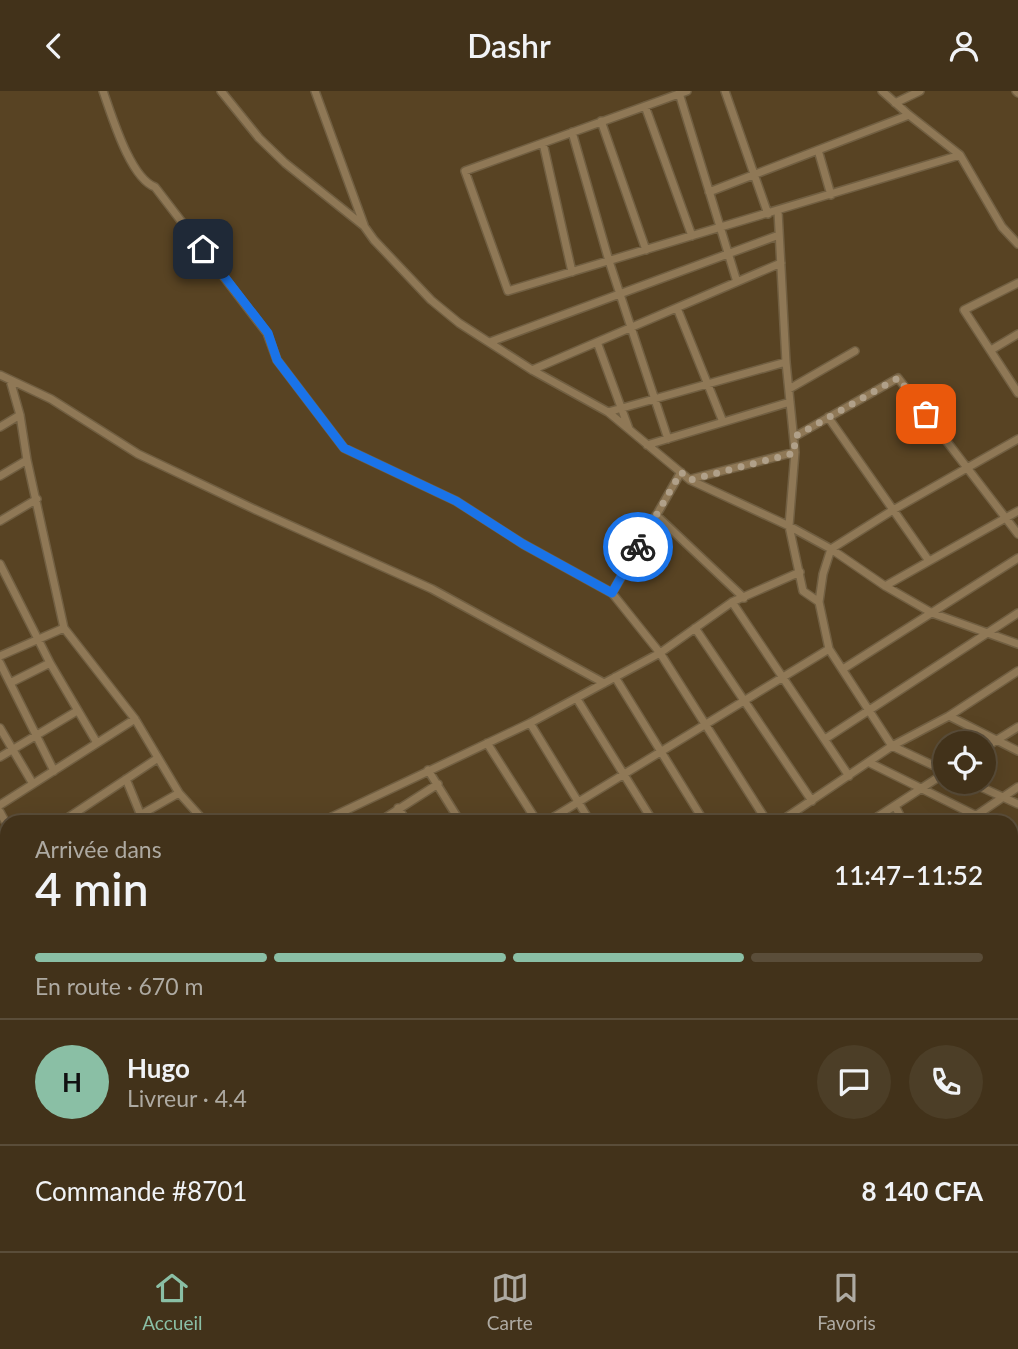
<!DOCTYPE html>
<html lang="fr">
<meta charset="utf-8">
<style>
:root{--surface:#42321a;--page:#4c3e27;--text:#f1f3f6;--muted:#aeaaa2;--line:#5a4d39;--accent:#8abfa5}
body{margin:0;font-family:Lato,sans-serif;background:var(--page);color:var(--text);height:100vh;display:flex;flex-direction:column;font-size:26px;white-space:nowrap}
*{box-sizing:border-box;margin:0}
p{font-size:23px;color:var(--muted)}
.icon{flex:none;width:38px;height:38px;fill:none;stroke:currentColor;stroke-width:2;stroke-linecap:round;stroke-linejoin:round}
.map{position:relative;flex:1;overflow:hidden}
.side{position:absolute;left:0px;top:724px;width:1018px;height:436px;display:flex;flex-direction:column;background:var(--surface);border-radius:21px 21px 0 0;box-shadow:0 7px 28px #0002,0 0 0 2px var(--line)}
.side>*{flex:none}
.fabs{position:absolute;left:933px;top:640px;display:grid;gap:14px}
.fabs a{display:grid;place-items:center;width:63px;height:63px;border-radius:50%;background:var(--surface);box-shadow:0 7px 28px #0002,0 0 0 2px var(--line);font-size:35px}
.pin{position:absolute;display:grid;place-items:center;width:60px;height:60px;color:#fff;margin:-30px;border-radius:14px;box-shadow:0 4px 10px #0006}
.courier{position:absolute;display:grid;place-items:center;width:70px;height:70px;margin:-35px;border:5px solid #1a73e8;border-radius:50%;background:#fff;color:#222;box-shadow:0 2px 9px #0007}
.head em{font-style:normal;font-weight:600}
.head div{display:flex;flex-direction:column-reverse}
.head{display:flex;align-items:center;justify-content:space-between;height:119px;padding:0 35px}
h1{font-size:46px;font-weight:600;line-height:52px}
.bar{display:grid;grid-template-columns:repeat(4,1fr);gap:10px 7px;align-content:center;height:84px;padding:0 35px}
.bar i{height:9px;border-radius:5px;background:var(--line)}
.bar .current{background:var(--accent)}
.bar p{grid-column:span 4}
.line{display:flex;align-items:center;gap:18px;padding:0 35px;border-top:2px solid var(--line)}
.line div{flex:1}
.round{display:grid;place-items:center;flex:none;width:74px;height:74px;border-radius:37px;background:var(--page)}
header{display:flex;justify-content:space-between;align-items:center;height:91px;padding:0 35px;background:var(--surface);font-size:32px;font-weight:600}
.tab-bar{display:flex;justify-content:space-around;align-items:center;height:98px;border-top:2px solid var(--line);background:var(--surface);font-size:19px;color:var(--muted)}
.tab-bar a{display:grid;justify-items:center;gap:4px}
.tab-bar .current{color:var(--accent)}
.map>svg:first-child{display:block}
.built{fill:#664c24}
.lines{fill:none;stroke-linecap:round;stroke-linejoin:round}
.street-casing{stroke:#715f42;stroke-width:10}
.primary-casing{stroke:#715f42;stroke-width:14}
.street{stroke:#8f7856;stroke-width:7}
.primary{stroke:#788954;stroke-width:10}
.done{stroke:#b0a089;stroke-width:7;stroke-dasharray:0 12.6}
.route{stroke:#1a73e8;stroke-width:9}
</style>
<header><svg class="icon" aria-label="back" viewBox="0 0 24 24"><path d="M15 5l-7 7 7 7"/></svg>Dashr<svg class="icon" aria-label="person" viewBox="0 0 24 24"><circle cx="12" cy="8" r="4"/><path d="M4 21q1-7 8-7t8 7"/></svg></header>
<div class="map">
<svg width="1018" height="1160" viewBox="0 0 1018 1160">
<rect width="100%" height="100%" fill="#584323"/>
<path class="built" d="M1018,775v258l-6,2v-256z"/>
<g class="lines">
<defs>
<path id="street" d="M103,0c9,25 27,87 52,96l112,146 10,27 67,88 112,53 67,43 89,49 48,60 108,170
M221,0l38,47 26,25 79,63 10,14 57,60 28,23 73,47 76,42 82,68 99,46 42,23 54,37 47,27 86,31
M315,0l49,134
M687,0l-222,80 43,120 452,-136
M725,0l43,123
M882,0l27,24 51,40 42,72 16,17
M1016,0l2,2
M679,2l58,189
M895,12l25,-12
M645,15l47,130
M601,30l45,129
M572,41l37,129 59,178
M543,52l29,129
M818,59l13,45
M709,101l200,-77
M778,120l8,151 9,90 -6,74 14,65 16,11 10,47 63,97 53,25
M1018,192l-54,27 54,83
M677,217l46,114
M490,251l289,-107
M597,251l32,87
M991,259l27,-16
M532,279l249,-107
M0,284l51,24 87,55 118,56 176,79 172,94
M10,289l10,35 7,45 37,168 71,91 44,74 27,30
M789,298l66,-38
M608,321l178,-50
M828,326l101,144
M0,336l20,-12
M794,346l104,-59 120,156
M647,354l143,-43
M0,385l27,-16
M691,388l104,-27
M656,424l88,83
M0,430l37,-22
M0,473l50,99 47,80
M885,495l133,-75
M612,502l69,-121
M732,511l117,174
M819,511l4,-28 8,-25 62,-39 125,-71
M695,537l117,173
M0,565l64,-28
M0,572l54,108
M843,578l175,-111
M615,586l90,146
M10,592l40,-20
M577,608l77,124
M949,625l69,35
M530,632l61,100
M0,637l33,56
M825,648l193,-126
M487,652l51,80
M984,657l34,-21
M0,666l77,-46
M870,672l121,60
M428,679l33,53
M126,688l18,44
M970,691l48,22
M0,714l135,-86
M895,715l9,17
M398,717l10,15
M0,721l7,13
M60,732l98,-65
M126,732l53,-30
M319,732l211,-100 130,-70 72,-51 68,-30
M377,732l61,-39
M544,732l285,-174
M778,732l114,-77 57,-30 69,-45
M868,732l77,-50
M965,732l53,-36
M1012,741l6,3
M1012,767l6,-4
M0,791l7,-3
M0,814l7,12
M0,874l7,-5
M0,883l7,11
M0,948l7,12 -7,4
M0,1036l7,15
M0,1099l7,-3
M1012,1109l6,9
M0,1136l7,-3
M1012,1145l6,-4
M275,1153l4,7
M337,1153l5,7
M464,1153l4,7
M525,1153l4,7
M580,1153l4,7
M675,1153l5,7
M736,1153l4,7
M803,1153l4,7
M839,1153l4,7
M73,1160l17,-7
M205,1160l16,-7
M392,1160l11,-7
M604,1160l11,-7
M934,1160l5,-2 1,2
M986,1160l11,-7"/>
<path id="primary" d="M1012,1046l6,-3
M1012,1060l6,-2
M746,1160l16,-7
M778,1160l16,-7"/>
</defs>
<use href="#street" class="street-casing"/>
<use href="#primary" class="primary-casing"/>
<use href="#street" class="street"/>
<use href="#primary" class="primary"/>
</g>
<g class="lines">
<path class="done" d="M638,456l43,-75 9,8 105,-27 -1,-16 104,-59 28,36"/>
<path class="route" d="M203,158l65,84 9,27 67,88 112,53 67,43 89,49 26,-46"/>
</g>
</svg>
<div class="fabs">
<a><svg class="icon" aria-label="locate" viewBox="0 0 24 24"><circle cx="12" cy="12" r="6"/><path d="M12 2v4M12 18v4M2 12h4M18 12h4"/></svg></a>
</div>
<div class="pin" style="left:926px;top:323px;background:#ea580c"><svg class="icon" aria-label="bag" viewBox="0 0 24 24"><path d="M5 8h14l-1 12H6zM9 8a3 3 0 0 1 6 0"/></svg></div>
<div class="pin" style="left:203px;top:158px;background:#1f2937"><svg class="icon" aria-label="home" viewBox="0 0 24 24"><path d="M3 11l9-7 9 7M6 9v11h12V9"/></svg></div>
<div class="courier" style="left:638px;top:456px"><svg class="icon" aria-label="bike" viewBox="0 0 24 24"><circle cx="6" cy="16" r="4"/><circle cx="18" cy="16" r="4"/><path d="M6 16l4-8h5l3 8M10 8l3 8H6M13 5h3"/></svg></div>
<section class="side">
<div class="head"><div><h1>4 min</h1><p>Arrivée dans</p></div><em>11:47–11:52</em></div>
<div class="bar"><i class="current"></i><i class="current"></i><i class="current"></i><i></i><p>En route · 670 m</p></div>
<div class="line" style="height:126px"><b class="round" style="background:var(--accent);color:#111">H</b><div><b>Hugo</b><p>Livreur · 4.4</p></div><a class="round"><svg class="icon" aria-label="chat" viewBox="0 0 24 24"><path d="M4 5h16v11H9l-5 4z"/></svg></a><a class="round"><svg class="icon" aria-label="phone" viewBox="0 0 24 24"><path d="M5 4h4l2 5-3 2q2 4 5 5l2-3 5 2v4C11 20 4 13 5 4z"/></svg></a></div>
<div class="line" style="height:91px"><div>Commande #8701</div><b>8 140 CFA</b></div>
</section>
</div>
<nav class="tab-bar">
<a class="current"><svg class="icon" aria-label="home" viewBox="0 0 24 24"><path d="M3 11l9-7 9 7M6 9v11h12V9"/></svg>Accueil</a>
<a><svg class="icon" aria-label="map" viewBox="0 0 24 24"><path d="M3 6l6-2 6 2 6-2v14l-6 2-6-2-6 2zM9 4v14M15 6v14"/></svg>Carte</a>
<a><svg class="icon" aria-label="saved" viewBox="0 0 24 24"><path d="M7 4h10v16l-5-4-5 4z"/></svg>Favoris</a>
</nav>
